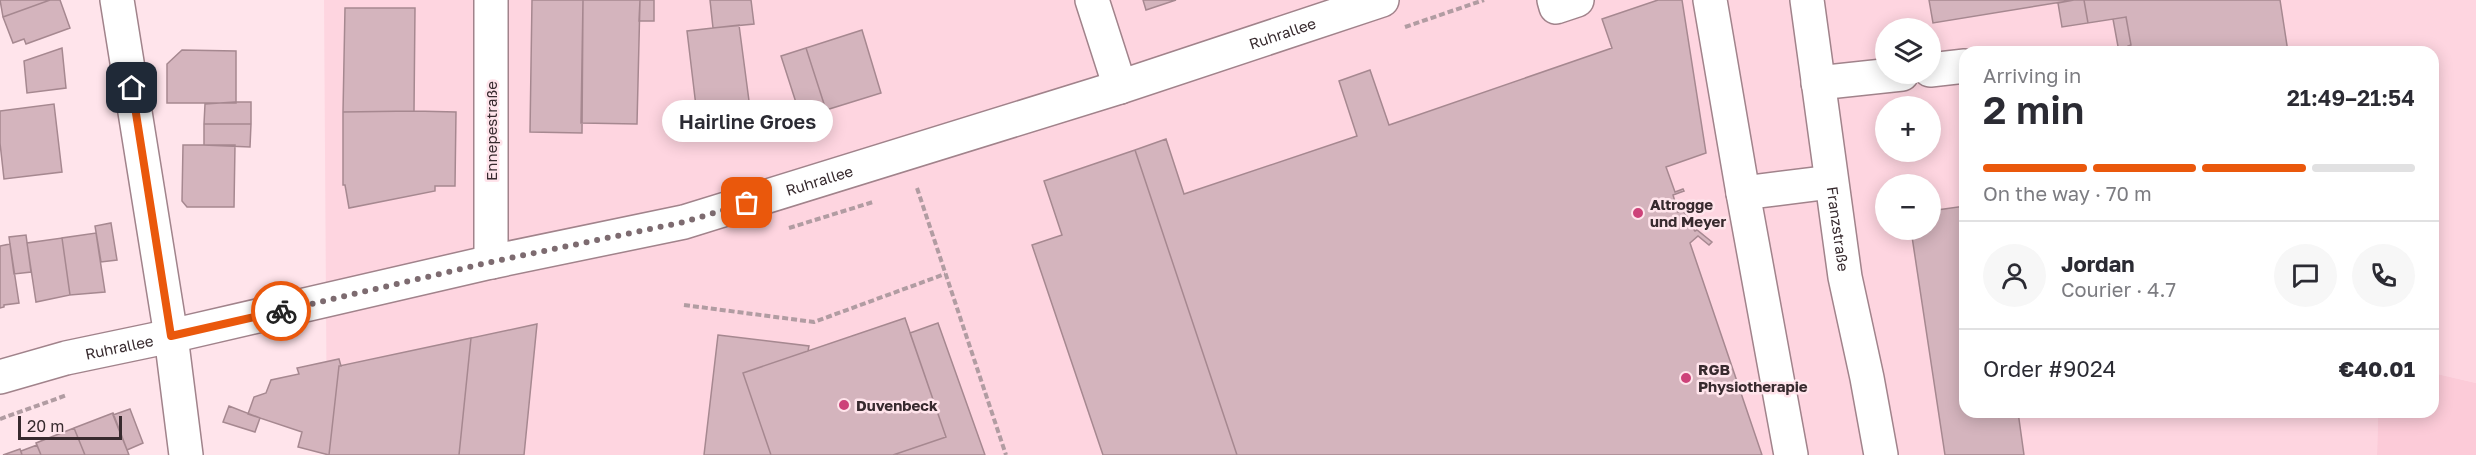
<!DOCTYPE html>
<meta charset="utf-8">
<style>
:root{--surface:#fff;--page:#f7f7f7;--text:#2b2b33;--muted:#7c7c81;--line:#e1e1e2;--accent:#ea580c}
body{margin:0;font-family:"Golos Text",sans-serif;background:var(--page);color:var(--text);height:100vh;display:flex;flex-direction:column;font-size:22px;white-space:nowrap}
*{box-sizing:border-box;margin:0}
p{font-size:20px;color:var(--muted)}
.icon{flex:none;width:33px;height:33px;fill:none;stroke:currentColor;stroke-width:2;stroke-linecap:round;stroke-linejoin:round}
.map{position:relative;flex:1;overflow:hidden}
.drawer{position:absolute;left:1959px;top:46px;width:480px;height:372px;display:flex;flex-direction:column;background:var(--surface);border-radius:18px;box-shadow:0 3px 15px #0003}
.drawer>*{flex:none}
.tools{position:absolute;left:1875px;top:18px;display:grid;gap:12px}
.tools a{display:grid;place-items:center;width:66px;height:66px;border-radius:50%;background:var(--surface);box-shadow:0 3px 15px #0003;font-size:30px}
.scale{position:absolute;left:18px;bottom:15px;width:104px;box-sizing:border-box;padding-left:6px;border:3px solid #372a2e;border-top:0;font-size:16px;line-height:21px;white-space:nowrap;color:#372a2e;-webkit-text-stroke:4px #ffe4eb;paint-order:stroke}
.pin{position:absolute;display:grid;place-items:center;width:51px;height:51px;color:#fff;margin:-26px;border-radius:12px;box-shadow:0 3px 9px #0006}
.courier{position:absolute;display:grid;place-items:center;width:60px;height:60px;margin:-30px;border:4px solid #ea580c;border-radius:50%;background:#fff;color:#222;box-shadow:0 2px 8px #0007}
.bubble{position:absolute;height:42px;border-radius:21px;background:var(--surface);box-shadow:0 3px 15px #0003;font-size:20px;font-weight:600;line-height:42px;text-align:center}
.headline em{font-style:normal;font-weight:600}
.headline div{display:flex;flex-direction:column-reverse}
.headline{display:flex;align-items:center;justify-content:space-between;height:102px;padding:0 24px}
h1{font-size:39px;font-weight:600;line-height:45px}
.bar{display:grid;grid-template-columns:repeat(4,1fr);gap:9px 6px;align-content:center;height:72px;padding:0 24px}
.bar i{height:8px;border-radius:4px;background:var(--line)}
.bar .current{background:var(--accent)}
.bar p{grid-column:span 4}
.line{display:flex;align-items:center;gap:15px;padding:0 24px;border-top:2px solid var(--line)}
.line div{flex:1}
.round{display:grid;place-items:center;flex:none;width:63px;height:63px;border-radius:32px;background:var(--page)}
.map>svg:first-child{display:block}
.built{fill:#fed5e0;fill-rule:evenodd}
.green{fill:#fccbd8}
.building{fill:#d4b4bd;stroke:#a68890;stroke-width:1.5}
.lines{fill:none;stroke-linecap:round;stroke-linejoin:round}
.minor-casing{stroke:#a1838b;stroke-width:36}
.path{stroke:#b19ca2;stroke-width:4;stroke-dasharray:6 3;stroke-linecap:butt}
.minor{stroke:#fff;stroke-width:33}
.done{stroke:#7d6b70;stroke-width:6;stroke-dasharray:0 10.8}
.route{stroke:#ea580c;stroke-width:8}
.poi-dot{fill:#cd4279;stroke:#ffe4eb;stroke-width:2}
.labels{text-anchor:middle;dominant-baseline:central;stroke-width:5;stroke-linejoin:round;paint-order:stroke}
.street-label{font-size:15px;fill:#372a2e;stroke:#ffe4eb}
.poi-label{font-size:15px;font-weight:bold;fill:#372a2e;stroke:#ffe4eb;text-anchor:start}
</style>
<div class="map">
<svg width="2476" height="455" viewBox="0 0 2476 455">
<rect width="100%" height="100%" fill="#ffe4eb"/>
<path class="built" d="M324,0h2152v383l-43,-10v-321h-468v360l413,1 -1,42h-2044l-6,-2zM1886,28h44v46h-44zM1886,106h44v46h-44zM1886,184h44v46h-44z"/>
<path class="green" d="M2433,373l43,10v72h-99l1,-42 55,-1z"/>
<path class="building" d="M0,0h50l-47,17z
M50,0h10l10,28 -44,16 -2,-5 -11,4 -10,-26z
M532,0h51l-1,133 -52,-1z
M583,0h57l-3,124 -56,-1z
M640,0h14v21h-15z
M710,0h41l3,24 -41,4z
M1143,0h33l-30,10z
M1658,0h24l24,153 -40,14 9,25 8,-3 1,2 -11,4 5,17 5,-2 4,7 -2,1 10,13 2,-1 15,12 -3,3 -11,-9 -8,7 72,212h-525l-102,-305 31,-11 18,55 173,-58 -18,-55 31,-11 19,55 223,-77 -10,-29z
M1929,0h145l-141,23z
M2074,0h10l4,23 -26,4 -4,-24z
M2084,0h196l8,52h-159l-1,-6 3,-1 -5,-28 -38,6z
M345,8h70l-1,103 -71,1z
M2126,17l5,28 -3,1 1,6h-10l-6,-33z
M739,25l12,91 -53,7 -11,-92z
M862,30l19,63 -55,17 -20,-62z
M62,48l4,40 -39,5 -3,-32z
M806,48l20,62 -25,8 -20,-62z
M182,50l54,1v52h-69v-39z
M235,102h16v22h-47l1,-20z
M54,104l8,68 -58,7 -4,-36v-32z
M414,111l42,1 -1,74h-20v5l-86,17 -4,-23h-2v-73z
M204,124h47l-1,23 -46,-2z
M183,145h52l-1,62h-47l-5,-6z
M1135,150l102,305h-134l-71,-210 30,-10 -18,-54z
M1965,206v206h53l6,43h-79l-34,-225h19v-19z
M111,223l6,37 -16,2 -6,-36z
M96,233l9,59 -35,3 -8,-57z
M26,235l5,37 -17,2 -5,-37z
M62,238l8,57 -34,7 -9,-59z
M10,244l9,59 -15,2v2l-4,1v-62z
M905,318l41,119 -53,18h-122l-28,-82z
M938,323l47,132h-92l53,-18 -36,-104z
M537,324l-13,131h-65l12,-117z
M718,335l91,11 -1,5 -65,22 28,82h-67z
M471,338l-12,117h-130l10,-89z
M339,359l2,7h-2l-10,89 -31,-8 4,-15 -54,-18 6,-17 12,-4 5,-13 28,-6 -2,-6z
M229,406l31,12 -5,14 -32,-10z
M130,409l13,34 -16,7 -14,-35z
M113,413l16,42h-44l-11,-27z
M74,428l11,27h-44l-5,-12z
M37,445l4,10h-19l-1,-4z
M20,449l2,6h-19z"/>
<g class="lines">
<defs>
<g id="minor">
<path d="M117,0l54,336 15,119"/>
<path d="M491,0v262"/>
<path d="M1092,0l28,87"/>
<path d="M1554,0l2,7 21,-7"/>
<path d="M1710,0l33,193 88,-11"/>
<path id="s1" d="M1807,0l38,277 22,101 14,77"/>
<path d="M1930,70l35,-4"/>
<path d="M1818,83l84,-9"/>
<path d="M1743,193l48,262"/>
<path id="s2" d="M0,377l66,-19 105,-22 320,-74 193,-40 436,-135 262,-87"/>
</g>
</defs>
<use href="#minor" class="minor-casing"/>
<path class="path" d="M1405,27l79,-27
M917,188l89,267
M789,228l84,-26
M684,305l130,17 131,-48
M0,419l67,-24"/>
<use href="#minor" class="minor"/>
</g>
<g class="lines">
<path class="done" d="M281,311l210,-49 193,-40 63,-19"/>
<path class="route" d="M132,88l39,248 110,-25"/>
</g>
<g class="poi-dot">
<circle cx="1638" cy="213" r="6"/>
<circle cx="1686" cy="378" r="6"/>
<circle cx="844" cy="405" r="6"/>
</g>
<g class="labels">
<g class="street-label">
<text stroke="none"><textPath href="#s2" startOffset="1329">Ruhrallee</textPath></text>
<text transform="translate(491 131) rotate(-90)">Ennepestraße</text>
<text stroke="none"><textPath href="#s2" startOffset="843">Ruhrallee</textPath></text>
<text stroke="none"><textPath href="#s1" startOffset="231">Franzstraße</textPath></text>
<text stroke="none"><textPath href="#s2" startOffset="123">Ruhrallee</textPath></text>
</g>
<g class="poi-label">
<text x="1650" y="204">Altrogge<tspan x="1650" dy="17">und Meyer</tspan></text>
<text x="1698" y="369">RGB<tspan x="1698" dy="17">Physiotherapie</tspan></text>
<text x="856" y="405">Duvenbeck</text>
</g>
</g>
</svg>
<div class="tools">
<a><svg class="icon" aria-label="layers" viewBox="0 0 24 24"><path d="M12 4l9 5-9 5-9-5zM3 14l9 5 9-5"/></svg></a>
<a>+</a>
<a>−</a>
</div>
<div class="scale">20 m</div>
<div class="pin" style="left:747px;top:203px;background:#ea580c"><svg class="icon" aria-label="bag" viewBox="0 0 24 24"><path d="M5 8h14l-1 12H6zM9 8a3 3 0 0 1 6 0"/></svg></div>
<div class="pin" style="left:132px;top:88px;background:#1f2937"><svg class="icon" aria-label="home" viewBox="0 0 24 24"><path d="M3 11l9-7 9 7M6 9v11h12V9"/></svg></div>
<div class="courier" style="left:281px;top:311px"><svg class="icon" aria-label="bike" viewBox="0 0 24 24"><circle cx="6" cy="16" r="4"/><circle cx="18" cy="16" r="4"/><path d="M6 16l4-8h5l3 8M10 8l3 8H6M13 5h3"/></svg></div>
<div class="bubble" style="left:662px;top:100px;width:171px">Hairline Groes</div>
<section class="drawer">
<div class="headline"><div><h1>2 min</h1><p>Arriving in</p></div><em>21:49–21:54</em></div>
<div class="bar"><i class="current"></i><i class="current"></i><i class="current"></i><i></i><p>On the way · 70 m</p></div>
<div class="line" style="height:108px"><a class="round"><svg class="icon" aria-label="person" viewBox="0 0 24 24"><circle cx="12" cy="8" r="4"/><path d="M4 21q1-7 8-7t8 7"/></svg></a><div><b>Jordan</b><p>Courier · 4.7</p></div><a class="round"><svg class="icon" aria-label="chat" viewBox="0 0 24 24"><path d="M4 5h16v11H9l-5 4z"/></svg></a><a class="round"><svg class="icon" aria-label="phone" viewBox="0 0 24 24"><path d="M5 4h4l2 5-3 2q2 4 5 5l2-3 5 2v4C11 20 4 13 5 4z"/></svg></a></div>
<div class="line" style="height:78px"><div>Order #9024</div><b>€40.01</b></div>
</section>
</div>
